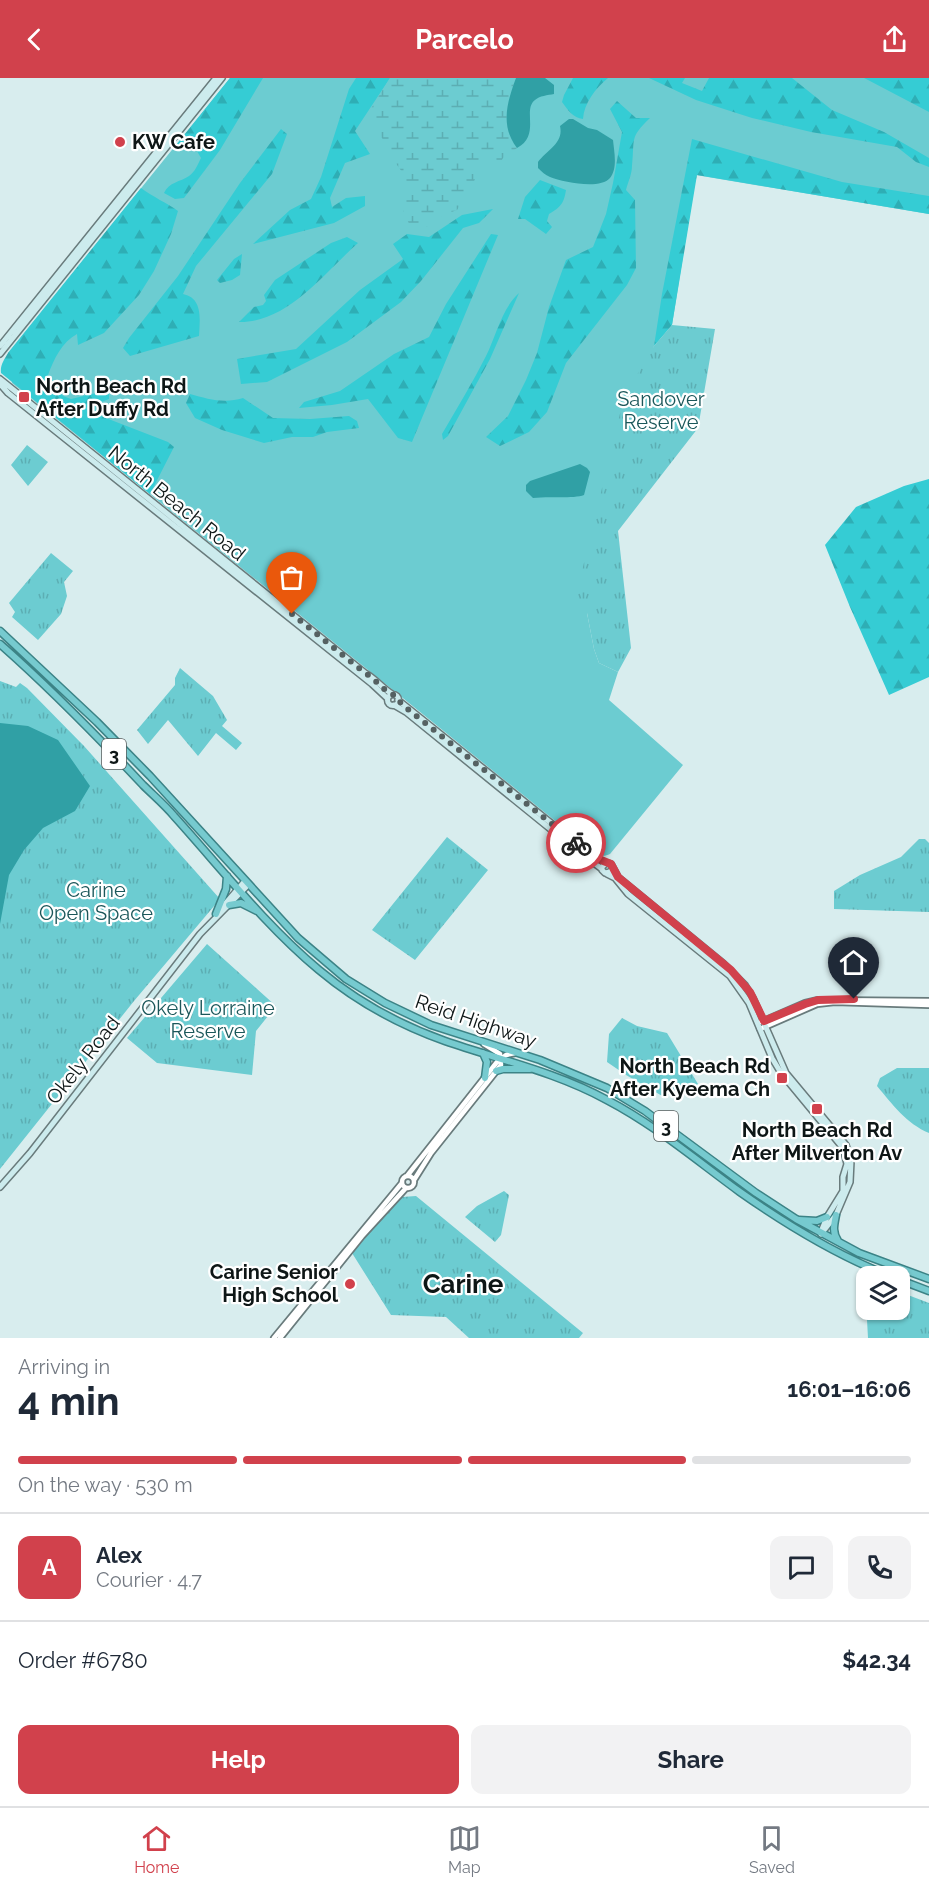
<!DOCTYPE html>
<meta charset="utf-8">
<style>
:root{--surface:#fff;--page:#f2f2f3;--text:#1f2937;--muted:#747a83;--line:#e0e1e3;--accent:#d1414c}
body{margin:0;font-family:Raleway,sans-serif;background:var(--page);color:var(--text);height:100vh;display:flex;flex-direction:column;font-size:22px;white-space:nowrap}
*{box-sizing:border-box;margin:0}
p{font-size:20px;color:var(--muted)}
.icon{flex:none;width:33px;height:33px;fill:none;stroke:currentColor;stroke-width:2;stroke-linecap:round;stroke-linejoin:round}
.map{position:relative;height:1260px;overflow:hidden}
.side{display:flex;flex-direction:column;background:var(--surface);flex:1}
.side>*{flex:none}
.controls{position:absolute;left:856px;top:1188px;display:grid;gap:12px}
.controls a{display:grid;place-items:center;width:54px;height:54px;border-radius:12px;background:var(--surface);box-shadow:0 2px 4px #0004;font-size:30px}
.pin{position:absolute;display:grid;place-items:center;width:51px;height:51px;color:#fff;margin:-62px -26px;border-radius:50% 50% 50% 0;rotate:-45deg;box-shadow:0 0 6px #0007}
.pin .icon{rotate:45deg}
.courier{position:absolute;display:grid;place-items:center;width:60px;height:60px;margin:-30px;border:4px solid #d1414c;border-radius:50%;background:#fff;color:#222;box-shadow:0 2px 8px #0007}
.overview em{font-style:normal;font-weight:700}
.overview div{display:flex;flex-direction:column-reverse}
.overview{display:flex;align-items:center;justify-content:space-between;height:102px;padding:0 18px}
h1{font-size:39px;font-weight:700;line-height:45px}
.bar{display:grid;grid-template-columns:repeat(4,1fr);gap:9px 6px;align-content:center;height:72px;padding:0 18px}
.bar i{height:8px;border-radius:4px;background:var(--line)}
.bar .current{background:var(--accent)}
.bar p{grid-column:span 4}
.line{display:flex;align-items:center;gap:15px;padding:0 18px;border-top:2px solid var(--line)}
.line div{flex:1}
.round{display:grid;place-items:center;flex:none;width:63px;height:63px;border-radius:12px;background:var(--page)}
.button{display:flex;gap:12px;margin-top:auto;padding:12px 18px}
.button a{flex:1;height:69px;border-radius:12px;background:var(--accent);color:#fff;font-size:24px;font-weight:700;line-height:69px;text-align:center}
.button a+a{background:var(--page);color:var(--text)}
header{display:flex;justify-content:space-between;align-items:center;height:78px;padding:0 18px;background:var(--accent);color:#fff;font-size:27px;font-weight:700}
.dock{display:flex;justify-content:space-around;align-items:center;height:84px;border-top:2px solid var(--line);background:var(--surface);font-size:16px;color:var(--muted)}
.dock a{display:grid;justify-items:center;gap:3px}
.dock .current{color:var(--accent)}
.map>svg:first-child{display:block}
.green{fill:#6cccd1}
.forest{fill:url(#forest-firs)}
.wetland{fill:url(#wetland-marsh)}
.park{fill:url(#park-tufts)}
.water{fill:#30a0a5}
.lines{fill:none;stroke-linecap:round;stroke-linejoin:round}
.tertiary-casing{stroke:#697b7c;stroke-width:8}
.secondary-casing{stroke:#697b7c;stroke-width:8}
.trunk-casing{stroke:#3c8386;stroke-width:9}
.tertiary{stroke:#fff;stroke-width:4.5}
.secondary{stroke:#ccebed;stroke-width:5}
.trunk{stroke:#76cacf;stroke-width:6}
.done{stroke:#556162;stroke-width:6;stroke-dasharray:0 10.8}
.route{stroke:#d1414c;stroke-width:8}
.poi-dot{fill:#d1414c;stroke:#fff;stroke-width:2}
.labels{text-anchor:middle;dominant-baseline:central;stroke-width:4.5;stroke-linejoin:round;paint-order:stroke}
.shield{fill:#fff;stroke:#565c5c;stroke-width:1.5}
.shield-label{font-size:18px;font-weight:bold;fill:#0e1616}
.poi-label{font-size:20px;font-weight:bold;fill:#0e1616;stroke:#fff;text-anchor:start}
.park-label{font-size:20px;fill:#1b575a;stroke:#fff}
.street-label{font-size:20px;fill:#0e1616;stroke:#fff}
.district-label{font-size:26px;font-weight:bold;fill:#0e1616;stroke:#fff}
</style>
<header><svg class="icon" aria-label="back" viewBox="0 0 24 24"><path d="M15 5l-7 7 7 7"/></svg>Parcelo<svg class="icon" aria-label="share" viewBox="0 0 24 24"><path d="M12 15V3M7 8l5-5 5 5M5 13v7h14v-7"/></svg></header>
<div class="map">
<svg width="929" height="1260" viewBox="0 0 929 1260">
<defs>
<pattern id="forest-firs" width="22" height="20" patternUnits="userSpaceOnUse" patternTransform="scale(1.5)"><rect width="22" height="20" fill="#35ccd4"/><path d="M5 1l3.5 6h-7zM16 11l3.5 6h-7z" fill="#2eaeb5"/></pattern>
<pattern id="wetland-marsh" width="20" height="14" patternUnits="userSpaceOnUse" patternTransform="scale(1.5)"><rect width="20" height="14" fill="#6cccd1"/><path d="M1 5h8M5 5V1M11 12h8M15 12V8" fill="none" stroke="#5caeb3"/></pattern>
<pattern id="park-tufts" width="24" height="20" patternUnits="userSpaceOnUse" patternTransform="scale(1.5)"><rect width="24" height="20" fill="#6cccd1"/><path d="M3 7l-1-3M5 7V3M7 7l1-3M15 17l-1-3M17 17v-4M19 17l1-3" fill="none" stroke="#5caeb3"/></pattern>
</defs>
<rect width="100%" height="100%" fill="#d8edee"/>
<path class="green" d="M230,0h699v136l-233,-39 -24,150 -18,21 -67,267 7,36 5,14 19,9 -9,28 74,65 -73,89c-6,3 -10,2 -15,-1l-583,-470 -4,-30z"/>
<path class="forest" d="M230,0h33l-43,72 -36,48 -9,1 -11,-6c5,-11 16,-11 25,-17 6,-4 9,-12 12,-18l-7,-12 -11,1 -6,-3z
M356,0h34l-35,53 15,23 -25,9 -15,35 2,9 14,-9 19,-2v10l-31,17 -81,21 37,-34 21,-11 10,-22 28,-88z
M573,0h35c-13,11 -24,25 -25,41 -10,-1 -15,-9 -21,-17l2,-7z
M649,0h36l-3,5 20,8 7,-13h83l40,32 52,22 45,26v9l-13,-5 -19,-15 -86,-15 -59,-14 -56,-18z
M864,0h65v34l-61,-32z
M617,23l19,17h14c-21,20 -15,21 -18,48 0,8 -4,16 -6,24l9,10 1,68 -9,17 -61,78 -19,49 -18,20 -29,14 -14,-9 22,-21 18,-36 11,-27 12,-46 17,-47 27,-13 13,-33 7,-31 9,-51 -12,-23z
M281,51l6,5 -15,40 -76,92 -13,28c20,4 17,25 16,42l-69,20 -7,-8 6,-10 49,-62 62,-93z
M692,61l150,43 87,14v18l-232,-39 -25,150 -18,21 8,-52z
M540,102l26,10c-2,13 -5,17 -17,24l-2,7 5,6 -6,7 -21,-15h-7l7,-22z
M141,110c12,9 26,15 37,23l-7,23 -17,37 -15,24 -35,38 -26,12 -1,-11c-15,8 -23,25 -29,41l15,21 8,3 38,-9v9l-23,9 7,5 75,29 6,5 -24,47 -149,-121c-1,-8 3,-13 7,-20z
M493,131l-14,14 -16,5 -42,53 -20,21 -54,40 -80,40 -26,2 -4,-25 59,-10 64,-59 43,-31 -10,-15 14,-10 22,3 33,-22z
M491,156l7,1 -86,207 -14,-4 -30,-39 -36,6 -33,3 5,-6 36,-11 54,-37 35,-17 17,-33z
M347,159l11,6c-33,29 -70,80 -119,79l15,-15 9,-2 3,-4 -2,-6 11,-15 56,-37z
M242,176l-2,21 -8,5 -12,3 -3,-3 17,-21z
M519,215l-29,66 -42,77 -5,4 -1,-6c15,-26 31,-52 44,-78 10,-20 16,-48 33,-63z
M190,316c18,5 34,10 53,4l30,20 37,1 39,-3 8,5 2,7 -32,4 -14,5h-21l-28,6 -42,-13 -27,-12 -9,-15z
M929,401v198l-40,18 -39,-88 -25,-62 31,-38 48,-21z"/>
<path class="wetland" d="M390,0h126c-9,24 -16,48 1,70l-14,10 -5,9 -8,-13 -7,7 -12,27 -14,22 -14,5 -21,15 -12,-4 -7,-16 2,-34 -13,-18 -23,-46z"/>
<path class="park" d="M672,247l43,4 -17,99 -80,103 13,117 -13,24 -19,-9 -5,-14 -7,-36 -13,-9 50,-207 30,-51z
M27,367l21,17 -20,24 -17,-21z
M51,475l22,18 -9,11 3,14 -6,18 -23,26 -26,-23 3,-5 -6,-9z
M180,590l33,28 14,24 -5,6 20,17 -6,7 -20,-17 -18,23 -30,-36 -20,24 -11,-14 38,-45v-7z
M0,603l16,6 4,-4 7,5 57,58 136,153 -86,102 -134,168z
M447,759l41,33 -73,90 -43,-30z
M919,761h6l4,4v69l-95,-3v-18l26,-16 41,-18z
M207,866l69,62 -20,25 -4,44 -95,-12 -30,-25z
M622,940l15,8 30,7 31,51 -16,9 -2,-4 -16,8 -38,-22 -19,-13 2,-28z
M897,990h32v65c-22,-9 -37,-29 -52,-47l3,-8z
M504,1113l5,4 -8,40 -6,7 -30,-25 12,-11z
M416,1118l167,137 -4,5h-110l-23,-21 -55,-2 -39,-62 19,-25 31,-31z
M900,1214l29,11v35h-61l-2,-36 1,-2v10h33z"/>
<path class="water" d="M516,0h29l9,7v9c-6,1 -15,2 -19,6 -13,10 6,35 -18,48 -17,-22 -10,-46 -1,-70z
M569,41h4l15,9 9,2 16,10c1,11 5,28 -3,38 -10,12 -47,4 -60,-1 -5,-2 -8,-5 -12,-9v-6c9,-12 26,-19 22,-36z
M580,386l7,4 3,4 -6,23c-10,4 -37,1 -51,3l-7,-7v-6l4,-4z
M0,645l28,3 30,14 32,46 -15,25 -32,17 -19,22 -15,25 -9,49z"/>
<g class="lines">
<defs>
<path id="tertiary" d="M761,944l44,-19 13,-3 111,1
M760,951l57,-25 18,-2 94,3
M402 1104a6 6 0 1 1 12 0a6 6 0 1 1-12 0Z
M407,1098l90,-114 9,-7 9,-2
M414,1102l17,-27 70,-88 -1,-11 -16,-10
M274,1260l128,-155
M280,1260l82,-102 44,-48"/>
<path id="secondary" d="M0,268l216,-268
M0,276l222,-276
M0,301l365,294c11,6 17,15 27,21
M0,306l8,9 364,291 15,14
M387.5 622a5.5 5.5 0 1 1 11 0a5.5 5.5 0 1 1-11 0Z
M398,622l188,151 19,12
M394,627l12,7 169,137 27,20
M612,791l-2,3 -5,1 -3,-3v-3l4,-4 5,1 7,13 105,86 22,22 8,13 33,75 60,72 5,16 -1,21 -14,33 -15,19
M607,796l8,4 13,16 102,82 19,27 23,55 9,15 62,75 4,16 -4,13v14l-16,26 -6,15
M219,833l26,-30
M0,1109l30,-34 170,-219 48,-49"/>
<path id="trunk" d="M0,553l97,91 53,54 148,162 48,41 39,24 46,22 109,35 67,28 38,23 111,82 40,26 63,34 70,26
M0,566c50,44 97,92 143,141 10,10 22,20 31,31 47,52 91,109 145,154 37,31 81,55 126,71 55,19 111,31 162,59 48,25 89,60 133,92 47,33 96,63 150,84
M229,827l12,-2 16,8
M216,836l10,-25 1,-13
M483,975l4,9 -2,16
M496,993l7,-2h27
M836,1137c-2,10 -4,17 2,26
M799,1142l18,1 10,-4
M900,1202l29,11"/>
</defs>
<use href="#tertiary" class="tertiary-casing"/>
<use href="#secondary" class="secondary-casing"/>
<use href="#trunk" class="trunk-casing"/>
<use href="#tertiary" class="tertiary"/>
<use href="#secondary" class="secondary"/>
<use href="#trunk" class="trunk"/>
</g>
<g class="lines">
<path class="done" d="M292,536l73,59c12,7 19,19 31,23l2,4 7,7 171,136"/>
<path class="route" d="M576,765l20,15 15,6 7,13 113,93 19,22 14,29 41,-17 13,-4 36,-1"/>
</g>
<g class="poi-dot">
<circle cx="120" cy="64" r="6"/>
<rect x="18" y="313" width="12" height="12" rx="3"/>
<rect x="776" y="994" width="12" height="12" rx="3"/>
<rect x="811" y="1025" width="12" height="12" rx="3"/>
<circle cx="350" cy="1206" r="6"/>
</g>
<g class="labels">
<g class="shield">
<rect x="102" y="661" width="24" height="30" rx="4.5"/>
<rect x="654" y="1033" width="24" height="30" rx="4.5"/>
</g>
<g class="shield-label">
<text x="114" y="676">3</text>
<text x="666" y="1048">3</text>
</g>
<g class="poi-label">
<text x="132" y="64">KW Cafe</text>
<text x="36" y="308">North Beach Rd<tspan x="36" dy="23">After Duffy Rd</tspan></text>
<text x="770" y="988" text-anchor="end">North Beach Rd<tspan x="770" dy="23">After Kyeema Ch</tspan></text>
<text x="817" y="1052" text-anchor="middle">North Beach Rd<tspan x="817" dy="23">After Milverton Av</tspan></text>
<text x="338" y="1194" text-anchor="end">Carine Senior<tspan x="338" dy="23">High School</tspan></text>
</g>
<g class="park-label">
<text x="661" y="321">Sandover<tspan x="661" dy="23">Reserve</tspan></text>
<text x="96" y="812">Carine<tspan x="96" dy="23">Open Space</tspan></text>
<text x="208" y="930">Okely Lorraine<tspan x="208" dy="23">Reserve</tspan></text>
</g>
<g class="street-label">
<text transform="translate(177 425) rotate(39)">North Beach Road</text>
<text transform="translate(476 943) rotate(19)">Reid Highway</text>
<text transform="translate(83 982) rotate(-52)">Okely Road</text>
</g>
<g class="district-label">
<text x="463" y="1206">Carine</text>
</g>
</g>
</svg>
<div class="controls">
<a><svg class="icon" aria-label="layers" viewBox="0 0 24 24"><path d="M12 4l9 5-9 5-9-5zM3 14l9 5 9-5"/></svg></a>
</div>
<div class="pin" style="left:292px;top:536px;background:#ea580c"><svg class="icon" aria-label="bag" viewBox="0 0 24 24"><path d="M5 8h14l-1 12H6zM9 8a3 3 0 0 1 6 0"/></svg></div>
<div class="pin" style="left:854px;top:921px;background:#1f2937"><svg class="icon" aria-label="home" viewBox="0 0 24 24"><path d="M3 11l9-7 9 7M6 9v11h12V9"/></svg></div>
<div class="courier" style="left:576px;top:765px"><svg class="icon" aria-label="bike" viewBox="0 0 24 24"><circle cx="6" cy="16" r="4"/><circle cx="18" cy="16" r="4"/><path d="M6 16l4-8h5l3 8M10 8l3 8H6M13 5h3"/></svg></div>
</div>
<section class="side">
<div class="overview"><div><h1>4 min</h1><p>Arriving in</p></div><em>16:01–16:06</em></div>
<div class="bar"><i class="current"></i><i class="current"></i><i class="current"></i><i></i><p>On the way · 530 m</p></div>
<div class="line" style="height:108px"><b class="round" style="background:var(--accent);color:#fff">A</b><div><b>Alex</b><p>Courier · 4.7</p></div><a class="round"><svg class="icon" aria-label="chat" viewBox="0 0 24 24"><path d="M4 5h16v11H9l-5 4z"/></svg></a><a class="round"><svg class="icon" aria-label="phone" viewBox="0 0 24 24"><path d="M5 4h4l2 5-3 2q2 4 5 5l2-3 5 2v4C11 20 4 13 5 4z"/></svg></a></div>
<div class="line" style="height:78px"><div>Order #6780</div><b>$42.34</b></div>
<div class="button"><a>Help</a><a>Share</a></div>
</section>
<nav class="dock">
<a class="current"><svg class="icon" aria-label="home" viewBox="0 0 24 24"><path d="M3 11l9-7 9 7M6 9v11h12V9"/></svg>Home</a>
<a><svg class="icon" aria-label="map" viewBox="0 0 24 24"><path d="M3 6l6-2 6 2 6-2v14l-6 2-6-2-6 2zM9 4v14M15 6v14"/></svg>Map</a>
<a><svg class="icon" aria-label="saved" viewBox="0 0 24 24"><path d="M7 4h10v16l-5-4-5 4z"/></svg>Saved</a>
</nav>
